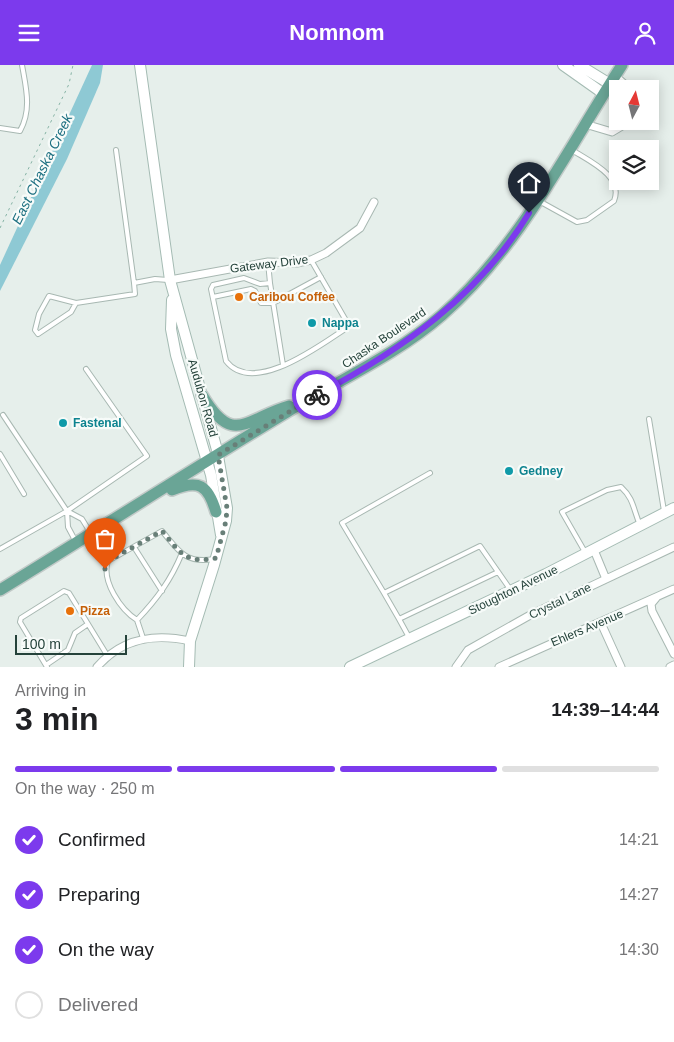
<!DOCTYPE html>
<meta charset="utf-8">
<style>
:root{--surface:#fff;--page:#f6f6f6;--text:#202124;--muted:#757577;--line:#e0e0e0;--accent:#7c3aed}
body{margin:0;font-family:Helvetica,sans-serif;background:var(--page);color:var(--text);height:100vh;display:flex;flex-direction:column;font-size:19px;white-space:nowrap}
*{box-sizing:border-box;margin:0}
p{font-size:16px;color:var(--muted)}
.icon{flex:none;width:28px;height:28px;fill:none;stroke:currentColor;stroke-width:2;stroke-linecap:round;stroke-linejoin:round}
.map{position:relative;height:602px;overflow:hidden}
.side{display:flex;flex-direction:column;background:var(--surface);flex:1}
.side>*{flex:none}
.needle{width:32px;rotate:7deg}
.tools{position:absolute;left:609px;top:15px;display:grid;gap:10px}
.tools a{display:grid;place-items:center;width:50px;height:50px;border-radius:0px;background:var(--surface);box-shadow:0 2px 12px #0003;font-size:25px}
.scale{position:absolute;left:15px;bottom:12px;width:112px;box-sizing:border-box;padding-left:5px;border:2px solid #24423a;border-top:0;font-size:14px;line-height:18px;white-space:nowrap;color:#24423a;-webkit-text-stroke:4px #f7fbf9;paint-order:stroke}
.pin{position:absolute;display:grid;place-items:center;width:42px;height:42px;color:#fff;margin:-51px -21px;border-radius:50% 50% 50% 0;rotate:-45deg;box-shadow:0 0 5px #0007}
.pin .icon{rotate:45deg}
.courier{position:absolute;display:grid;place-items:center;width:50px;height:50px;margin:-25px;border:4px solid #7c3aed;border-radius:50%;background:#fff;color:#222;box-shadow:0 1px 6px #0007}
.headline em{font-style:normal;font-weight:600}
.headline div{display:flex;flex-direction:column-reverse}
.headline{display:flex;align-items:center;justify-content:space-between;height:85px;padding:0 15px}
h1{font-size:32px;font-weight:600;line-height:38px}
.bar{display:grid;grid-template-columns:repeat(4,1fr);gap:8px 5px;align-content:center;height:60px;padding:0 15px}
.bar i{height:6px;border-radius:4px;background:var(--line)}
.bar .on{background:var(--accent)}
.bar p{grid-column:span 4}
ol{padding:0 15px;list-style:none}
li{display:flex;align-items:center;gap:15px;height:55px}
li p{margin-inline-start:auto}
li .icon{padding:5px;border-radius:50%;background:var(--accent);color:#fff;stroke-width:4}
li:last-child{color:var(--muted)}
li i{width:28px;height:28px;border:2px solid var(--line);border-radius:50%}
header{display:flex;justify-content:space-between;align-items:center;height:65px;padding:0 15px;background:var(--accent);color:#fff;font-size:22px;font-weight:600}
.map>svg:first-child{display:block}
.water{fill:#8ec9d4}
.lines{fill:none;stroke-linecap:round;stroke-linejoin:round}
.lane-casing{stroke:#a8b8b2;stroke-width:6}
.street-casing{stroke:#a8b8b2;stroke-width:9}
.secondary-casing{stroke:#a4bbb3;stroke-width:12}
.primary-casing{stroke:#c2cac8;stroke-width:14}
.path{stroke:#86b3a5;stroke-width:1;stroke-dasharray:2.5 4;stroke-linecap:butt}
.lane{stroke:#fff;stroke-width:4}
.street{stroke:#fff;stroke-width:7}
.secondary{stroke:#fff;stroke-width:10}
.primary{stroke:#6aa596;stroke-width:11}
.done{stroke:#687f78;stroke-width:5;stroke-dasharray:0 9}
.route{stroke:#7c3aed;stroke-width:6}
.food-dot{fill:#e8710a;stroke:#f7fbf9;stroke-width:2}
.culture-dot{fill:#0f9aa8;stroke:#f7fbf9;stroke-width:2}
.labels{text-anchor:middle;dominant-baseline:central;stroke-width:4.5;stroke-linejoin:round;paint-order:stroke}
.street-label{font-size:12px;fill:#24423a;stroke:#f7fbf9}
.food-label{font-size:12px;font-weight:bold;fill:#c56008;stroke:#f7fbf9;text-anchor:start}
.culture-label{font-size:12px;font-weight:bold;fill:#0d838f;stroke:#f7fbf9;text-anchor:start}
.water-label{font-size:14px;font-style:italic;fill:#1c6f80;stroke:#f7fbf9}
</style>
<header><svg class="icon" aria-label="menu" viewBox="0 0 24 24"><path d="M4 6h16M4 12h16M4 18h16"/></svg>Nomnom<svg class="icon" aria-label="person" viewBox="0 0 24 24"><circle cx="12" cy="8" r="4"/><path d="M4 21q1-7 8-7t8 7"/></svg></header>
<div class="map">
<svg width="674" height="602" viewBox="0 0 674 602">
<rect width="100%" height="100%" fill="#e6efeb"/>
<path class="water" d="M92,0h11l-3,18 -33,76 -67,132v-26z"/>
<g class="lines">
<defs>
<path id="lane" d="M0,63l20,3c12,-22 6,-43 2,-66
M116,85l18,133 21,-4 13,1
M539,136l38,21 10,-2 27,-19c10,-25 -25,-40 -42,-51
M268,197l2,21 -10,1 -16,-6 -31,7 -2,4 15,72c27,35 93,-15 119,-32l3,-5 -37,-64
M270,218l13,82
M213,232l38,-8 4,2 6,12h12l48,-26
M76,238l-27,-7 -10,18 -4,16 3,4 33,-22 5,-9 59,-9 -1,-11
M3,350l64,96 15,8 8,13
M649,354l15,92
M0,389l24,40
M430,408l-88,50 42,70 96,-47 30,43
M67,446l1,16 8,15
M134,482l28,44
M0,484l67,-38 80,-55 -61,-87
M585,487l-23,-40 45,-22 14,-3c13,12 12,22 19,38
M384,528l15,26 99,-47
M399,554l11,20
M137,555c20,-21 34,-40 45,-67
M143,573l-6,-18c-16,-10 -36,-39 -29,-59l54,-30c17,20 23,33 52,28
M46,600l22,-15 7,-17 13,-9
M47,602l-27,-45 1,-4 43,-27 5,2 38,62"/>
<path id="street" d="M615,11l15,13
M585,59l27,8 10,-6 4,-5
M170,215l98,-18 29,1 14,-3 15,-7 34,-25 14,-26
M594,485l12,29
M656,533l-5,6 1,7 22,43
M601,558l20,44
M97,602c25,-29 57,-34 93,-26
M456,602l12,-17 64,-36 142,-67
M499,602l175,-78
M670,602l4,-2"/>
<path id="secondary" d="M140,0l30,215 47,170 10,58 -1,13 -12,44 -24,76 -1,26
M563,0l41,29
M579,0l31,19
M172,235l-1,29 5,26 35,120 10,60
M350,602l196,-93 128,-66"/>
<path id="primary" d="M202,330c31,52 43,24 87,11
M172,425c27,-11 36,-5 44,22
M0,525c96,-59 191,-120 287,-178 52,-32 109,-57 155,-97 78,-68 125,-165 180,-250"/>
</defs>
<use href="#lane" class="lane-casing"/>
<use href="#street" class="street-casing"/>
<use href="#secondary" class="secondary-casing"/>
<use href="#primary" class="primary-casing"/>
<path class="path" d="M0,163l69,-144 4,-19"/>
<use href="#lane" class="lane"/>
<use href="#street" class="street"/>
<use href="#secondary" class="secondary"/>
<use href="#primary" class="primary"/>
</g>
<g class="lines">
<path class="done" d="M105,504l3,-8 54,-30c19,22 22,33 54,27l10,-37 1,-13 -9,-53 99,-60"/>
<path class="route" d="M317,330c84,-45 162,-99 212,-182"/>
</g>
<g class="food-dot">
<circle cx="239" cy="232" r="5"/>
<circle cx="70" cy="546" r="5"/>
</g>
<g class="culture-dot">
<circle cx="312" cy="258" r="5"/>
<circle cx="63" cy="358" r="5"/>
<circle cx="509" cy="406" r="5"/>
</g>
<g class="labels">
<g class="street-label">
<text transform="translate(269 199) rotate(-7)">Gateway Drive</text>
<text transform="translate(384 273) rotate(-34)">Chaska Boulevard</text>
<text transform="translate(203 333) rotate(74)">Audubon Road</text>
<text transform="translate(513 525) rotate(-26)">Stoughton Avenue</text>
<text transform="translate(560 536) rotate(-26)">Crystal Lane</text>
<text transform="translate(587 563) rotate(-23)">Ehlers Avenue</text>
</g>
<g class="food-label">
<text x="249" y="232">Caribou Coffee</text>
<text x="80" y="546">Pizza</text>
</g>
<g class="culture-label">
<text x="322" y="258">Nappa</text>
<text x="73" y="358">Fastenal</text>
<text x="519" y="406">Gedney</text>
</g>
<g class="water-label">
<text transform="translate(42 104) rotate(-64)">East Chaska Creek</text>
</g>
</g>
</svg>
<div class="tools">
<a><svg class="needle" viewBox="-14 -14 28 28"><path d="M0-13l5 13h-10z" fill="#e53935"/><path d="M0 13l5-13h-10z" fill="#757577"/></svg></a>
<a><svg class="icon" aria-label="layers" viewBox="0 0 24 24"><path d="M12 4l9 5-9 5-9-5zM3 14l9 5 9-5"/></svg></a>
</div>
<div class="scale">100 m</div>
<div class="pin" style="left:105px;top:504px;background:#ea580c"><svg class="icon" aria-label="bag" viewBox="0 0 24 24"><path d="M5 8h14l-1 12H6zM9 8a3 3 0 0 1 6 0"/></svg></div>
<div class="pin" style="left:529px;top:148px;background:#1f2937"><svg class="icon" aria-label="home" viewBox="0 0 24 24"><path d="M3 11l9-7 9 7M6 9v11h12V9"/></svg></div>
<div class="courier" style="left:317px;top:330px"><svg class="icon" aria-label="bike" viewBox="0 0 24 24"><circle cx="6" cy="16" r="4"/><circle cx="18" cy="16" r="4"/><path d="M6 16l4-8h5l3 8M10 8l3 8H6M13 5h3"/></svg></div>
</div>
<section class="side">
<div class="headline"><div><h1>3 min</h1><p>Arriving in</p></div><em>14:39–14:44</em></div>
<div class="bar"><i class="on"></i><i class="on"></i><i class="on"></i><i></i><p>On the way · 250 m</p></div>
<ol>
<li><svg class="icon" aria-label="check" viewBox="0 0 24 24"><path d="M5 12l5 5 9-10"/></svg>Confirmed<p>14:21</p></li>
<li><svg class="icon" aria-label="check" viewBox="0 0 24 24"><path d="M5 12l5 5 9-10"/></svg>Preparing<p>14:27</p></li>
<li><svg class="icon" aria-label="check" viewBox="0 0 24 24"><path d="M5 12l5 5 9-10"/></svg>On the way<p>14:30</p></li>
<li><i></i>Delivered</li>
</ol>
</section>
